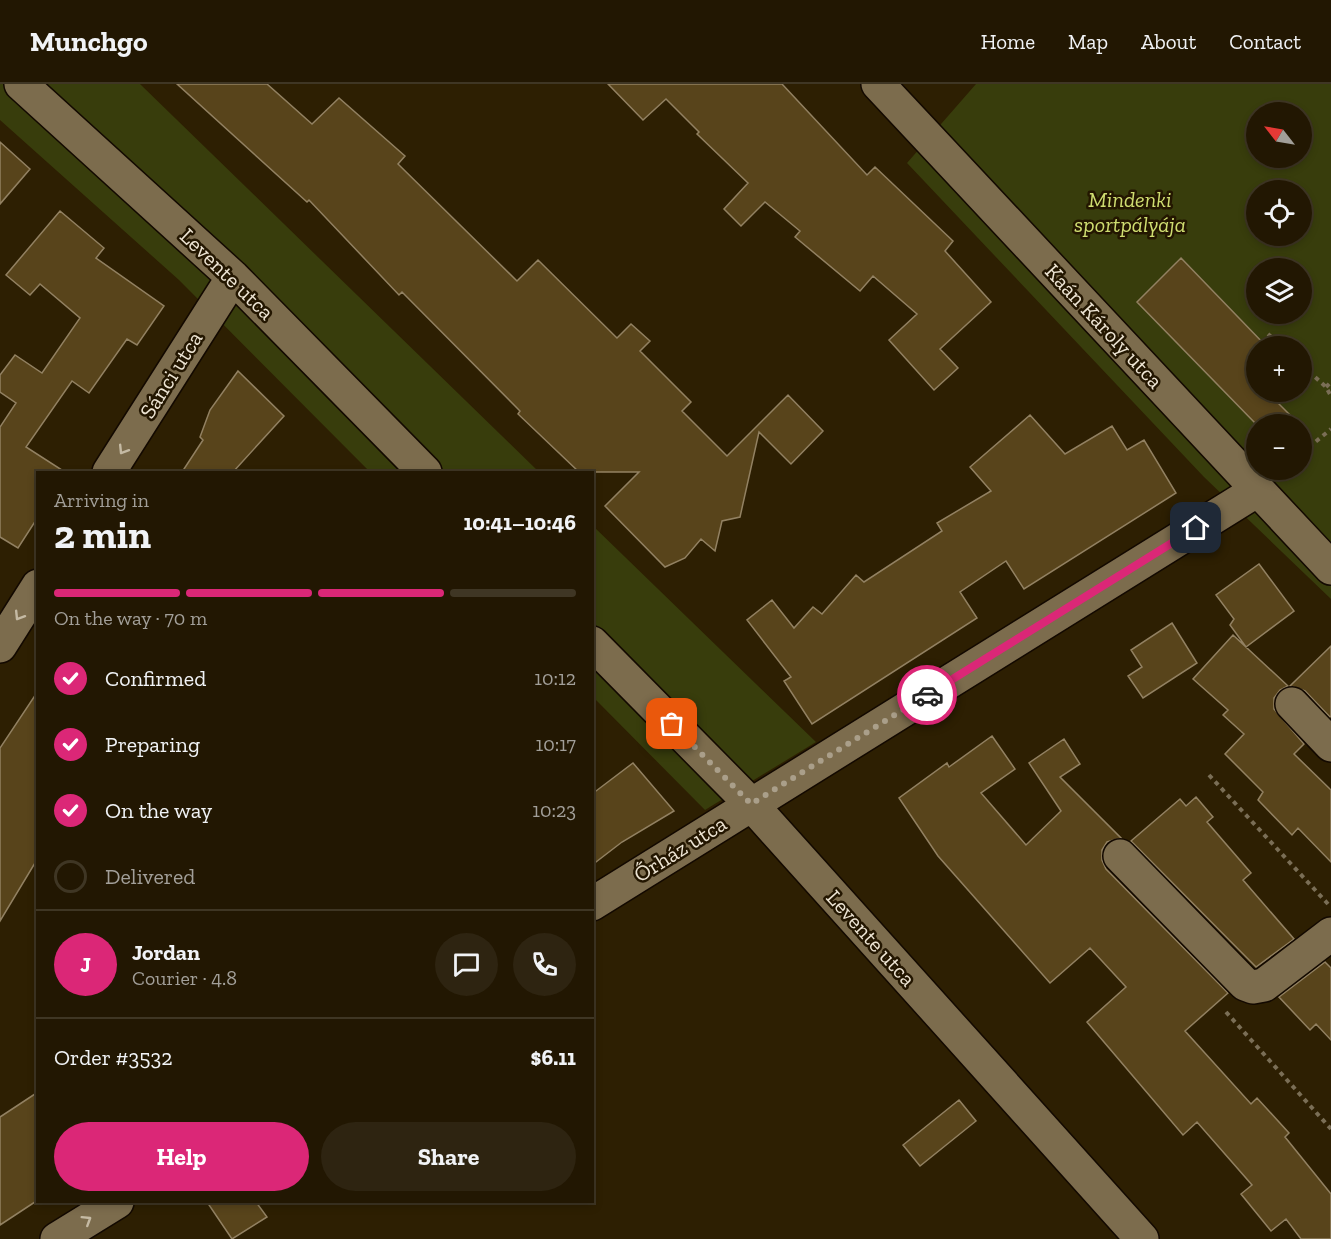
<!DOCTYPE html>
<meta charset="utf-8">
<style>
:root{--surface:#221702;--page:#2e2411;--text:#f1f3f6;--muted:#a29f99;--line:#3f3624;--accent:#db2777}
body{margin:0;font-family:"Zilla Slab",serif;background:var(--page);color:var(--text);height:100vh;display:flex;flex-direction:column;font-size:22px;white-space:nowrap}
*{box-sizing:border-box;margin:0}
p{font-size:20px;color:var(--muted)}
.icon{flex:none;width:33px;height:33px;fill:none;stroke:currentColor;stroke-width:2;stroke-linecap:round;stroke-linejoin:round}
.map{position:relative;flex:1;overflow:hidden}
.drawer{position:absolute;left:36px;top:387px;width:558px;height:732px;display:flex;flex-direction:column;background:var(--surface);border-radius:0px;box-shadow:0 3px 9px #0003,0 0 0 2px var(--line)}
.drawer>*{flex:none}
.needle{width:39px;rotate:301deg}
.tools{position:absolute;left:1246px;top:18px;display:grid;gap:12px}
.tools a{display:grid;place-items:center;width:66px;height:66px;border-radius:50%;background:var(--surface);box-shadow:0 3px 9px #0003,0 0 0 2px var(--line);font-size:30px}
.pin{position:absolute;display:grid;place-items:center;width:51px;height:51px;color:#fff;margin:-26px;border-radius:12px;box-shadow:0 3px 9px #0006}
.courier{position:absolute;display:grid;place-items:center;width:60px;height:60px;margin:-30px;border:4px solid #db2777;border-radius:50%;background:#fff;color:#222;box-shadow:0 2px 8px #0007}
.summary em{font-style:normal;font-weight:700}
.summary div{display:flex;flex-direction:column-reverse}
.summary{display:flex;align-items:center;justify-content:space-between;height:102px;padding:0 18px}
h1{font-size:39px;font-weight:700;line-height:45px}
.bar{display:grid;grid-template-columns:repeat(4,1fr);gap:9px 6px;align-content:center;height:72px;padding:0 18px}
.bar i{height:8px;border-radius:4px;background:var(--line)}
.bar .on{background:var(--accent)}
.bar p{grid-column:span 4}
.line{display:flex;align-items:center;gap:15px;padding:0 18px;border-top:2px solid var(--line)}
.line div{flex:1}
.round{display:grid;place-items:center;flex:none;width:63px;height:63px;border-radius:32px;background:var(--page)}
ol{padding:0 18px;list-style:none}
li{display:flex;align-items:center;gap:18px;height:66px}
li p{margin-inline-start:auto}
li .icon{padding:6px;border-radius:50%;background:var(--accent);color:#fff;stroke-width:4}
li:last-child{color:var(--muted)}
li i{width:33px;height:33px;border:3px solid var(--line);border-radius:50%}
.button{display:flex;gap:12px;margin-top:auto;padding:12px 18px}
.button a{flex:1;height:69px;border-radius:36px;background:var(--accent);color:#fff;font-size:24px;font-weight:700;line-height:69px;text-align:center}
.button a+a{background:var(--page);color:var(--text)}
header{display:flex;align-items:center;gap:36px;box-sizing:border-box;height:84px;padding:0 30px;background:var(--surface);border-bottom:2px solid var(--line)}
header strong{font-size:28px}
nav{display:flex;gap:33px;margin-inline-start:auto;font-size:21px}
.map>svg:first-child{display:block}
.green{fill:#383d0c;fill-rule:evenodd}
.building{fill:#58441b;stroke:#928162;stroke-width:1.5}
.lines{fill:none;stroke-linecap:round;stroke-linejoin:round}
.minor-casing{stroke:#130900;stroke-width:36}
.path{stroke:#7a6e56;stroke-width:4;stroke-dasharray:4.5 4.5;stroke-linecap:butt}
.minor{stroke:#7c6c4d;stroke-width:33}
.oneway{stroke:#c5baa4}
.done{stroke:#aa9f8a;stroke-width:6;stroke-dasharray:0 10.8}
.route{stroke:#db2777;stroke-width:8}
.labels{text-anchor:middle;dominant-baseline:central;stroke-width:5;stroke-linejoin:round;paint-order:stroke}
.park-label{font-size:22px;font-style:italic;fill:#cfdd70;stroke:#231600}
.street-label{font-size:22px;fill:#ede4d3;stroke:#231600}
</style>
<header>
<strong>Munchgo</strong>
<nav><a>Home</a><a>Map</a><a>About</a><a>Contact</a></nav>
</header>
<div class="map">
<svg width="1331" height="1155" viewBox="0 0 1331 1155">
<rect width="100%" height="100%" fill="#2d1f02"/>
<path class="green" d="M0,0h140l399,388h-169l-191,-192 -179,-160z
M976,0h355v515l-127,-122 -297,-314zM1257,28h45v46h-45zM1257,106h45v46h-45zM1257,184h45v46h-45zM1257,262h45v46h-45zM1257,340h45v46h-45z
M592,441l224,217 -111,68 -112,-113z"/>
<path class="building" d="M177,0h90l45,40 27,-26 66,58 -7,8 119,117 21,-21 79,78 14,-14 19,17 -10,10 51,51 -9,9 45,45 61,-61 35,36 -32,33 -32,-32 -19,85 -18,4 -7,30 -14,-12 -16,19 -20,9 -60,-61 34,-34h-60l-61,-58 2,-3 -118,-119 -3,3 -90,-95 -2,2z
M608,0h174l85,91 8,-8 78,74 -8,10 46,51 -51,47 18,19 -24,22 -45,-50 28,-26 -44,-38 -13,15 -65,-54 5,-6 -35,-29 -24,24 -17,-17 24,-26 -51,-49 2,-2 -33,-33 -23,21z
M0,58l30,27 -30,35z
M60,127l44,37 -8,10 68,48 -27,39 -10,-6 -38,54 -17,-12 -46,66 39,25h-27v45l-20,31 -18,-11v-110l16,-24 -16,-11v-17l15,-20 27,18 38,-55 -40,-34 -10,11 -24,-20z
M1181,174l85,88h-9v46h14l-2,2 30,30h-43l-119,-122z
M238,287l46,45 -51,56h-51l21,-32 -3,-3 10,-27z
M1030,331l35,39 47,-28 15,24 17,-10 32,53 -152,96 -18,-28 -46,31 17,26 -165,106 -28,-43 7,-4 -44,-57 25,-20 22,28 19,-21 9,7 34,-39 8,7 78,-51 -5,-8 54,-32 -21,-24z
M1259,480l35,47 -48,36 -16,-22 4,-6 -18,-24z
M1172,539l25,40 -54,35 -15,-22 14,-9 -11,-17z
M1233,551l55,51 -8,4 -6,8v11l30,35 -10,10 37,36v72l-33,-34 -6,7 -34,-35 5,-8 -38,-38 19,-20 -21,-19 5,-5 -35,-31z
M1331,562v70l-1,1 -25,-26 -15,-5z
M38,607v167l-38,63v-173z
M992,652l23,33 -34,24 45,52 35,-34 -32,-48 35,-24 16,25 -20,13 61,61 -14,4 -5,8v10l4,9 122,124 -43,38 66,73 6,-6 32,35 -4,4 46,57v45h-30l-15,-20 -15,12 -30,-37 11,-9 -55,-63 -14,13 -96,-113 39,-35 -36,-39 -40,35 -112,-127 -39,-58 48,-35 2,4z
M633,679l41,48 -52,31 -30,23v-71z
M1196,713l17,20 -6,5 44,51 -8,7 51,59 -38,28 -125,-126 49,-42 6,7z
M1325,878l6,6v72l-15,-16 -6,6 -31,-33z
M38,1008v108l-38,25v-108z
M959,1016l17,21 -56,45 -17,-21z
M207,1118h49l11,15 -35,22z"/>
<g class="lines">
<defs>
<path id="minor" d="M21,0l212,193 192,195
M878,0l453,484
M109,388l124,-195
M592,559l159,161 391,435
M0,562l38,-60
M1292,620l39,41
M1120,772l125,128 8,3 11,-2 67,-51
M592,820l664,-413
M57,1155l60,-37"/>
</defs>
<use href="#minor" class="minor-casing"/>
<path class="path" d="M1268,250l13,12
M1302,281l24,22 5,9
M1326,303l5,-5
M1302,369l29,-24
M1209,691l119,129
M1226,928l105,117"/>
<use href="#minor" class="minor"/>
</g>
<defs><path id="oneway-chevron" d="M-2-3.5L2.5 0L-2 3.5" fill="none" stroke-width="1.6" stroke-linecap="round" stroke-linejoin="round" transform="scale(1.5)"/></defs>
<g class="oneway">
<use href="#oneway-chevron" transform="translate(123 366) rotate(122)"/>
<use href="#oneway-chevron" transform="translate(19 532) rotate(122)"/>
<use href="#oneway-chevron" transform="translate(87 1136) rotate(-32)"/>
</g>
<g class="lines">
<path class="done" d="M672,640l79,80 176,-109"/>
<path class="route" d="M927,611l269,-167"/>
</g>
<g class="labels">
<g class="park-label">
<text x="1130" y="115">Mindenki<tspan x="1130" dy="25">sportpályája</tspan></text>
</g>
<g class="street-label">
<text transform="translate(227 190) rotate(44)">Levente utca</text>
<text transform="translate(1104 242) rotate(47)">Kaán Károly utca</text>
<text transform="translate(171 291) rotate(-58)">Sánci utca</text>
<text transform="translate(680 765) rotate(-32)">Őrház utca</text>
<text transform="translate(871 854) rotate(48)">Levente utca</text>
</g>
</g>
</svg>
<div class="tools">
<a><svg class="needle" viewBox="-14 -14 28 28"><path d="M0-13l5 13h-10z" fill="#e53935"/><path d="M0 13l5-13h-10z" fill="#a29f99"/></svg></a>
<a><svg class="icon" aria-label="locate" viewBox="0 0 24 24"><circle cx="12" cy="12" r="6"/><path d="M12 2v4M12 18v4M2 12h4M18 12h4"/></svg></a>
<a><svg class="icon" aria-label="layers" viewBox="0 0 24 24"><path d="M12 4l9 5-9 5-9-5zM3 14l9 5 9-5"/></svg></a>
<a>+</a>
<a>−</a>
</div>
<div class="pin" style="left:672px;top:640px;background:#ea580c"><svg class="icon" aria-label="bag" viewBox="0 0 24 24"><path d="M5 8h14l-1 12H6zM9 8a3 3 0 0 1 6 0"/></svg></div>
<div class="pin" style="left:1196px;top:444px;background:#1f2937"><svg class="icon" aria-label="home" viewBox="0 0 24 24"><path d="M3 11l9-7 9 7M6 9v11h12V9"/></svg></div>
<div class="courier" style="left:927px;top:611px"><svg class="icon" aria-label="car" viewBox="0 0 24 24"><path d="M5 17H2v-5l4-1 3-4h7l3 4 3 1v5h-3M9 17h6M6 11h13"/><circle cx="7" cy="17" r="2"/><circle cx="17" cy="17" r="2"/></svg></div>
<section class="drawer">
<div class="summary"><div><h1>2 min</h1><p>Arriving in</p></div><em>10:41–10:46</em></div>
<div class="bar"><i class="on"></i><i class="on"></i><i class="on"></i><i></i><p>On the way · 70 m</p></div>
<ol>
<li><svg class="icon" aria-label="check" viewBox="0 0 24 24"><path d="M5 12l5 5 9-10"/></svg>Confirmed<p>10:12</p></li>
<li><svg class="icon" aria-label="check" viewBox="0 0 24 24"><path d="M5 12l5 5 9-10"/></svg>Preparing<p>10:17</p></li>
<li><svg class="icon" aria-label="check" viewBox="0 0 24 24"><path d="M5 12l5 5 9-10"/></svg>On the way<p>10:23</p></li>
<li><i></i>Delivered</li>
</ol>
<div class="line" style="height:108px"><b class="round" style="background:var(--accent);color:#fff">J</b><div><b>Jordan</b><p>Courier · 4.8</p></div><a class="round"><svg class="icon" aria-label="chat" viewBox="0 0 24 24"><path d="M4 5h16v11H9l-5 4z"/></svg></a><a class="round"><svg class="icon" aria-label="phone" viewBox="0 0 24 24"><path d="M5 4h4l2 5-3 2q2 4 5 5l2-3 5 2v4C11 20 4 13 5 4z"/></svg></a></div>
<div class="line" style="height:78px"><div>Order #3532</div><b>$6.11</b></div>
<div class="button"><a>Help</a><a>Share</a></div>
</section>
</div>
